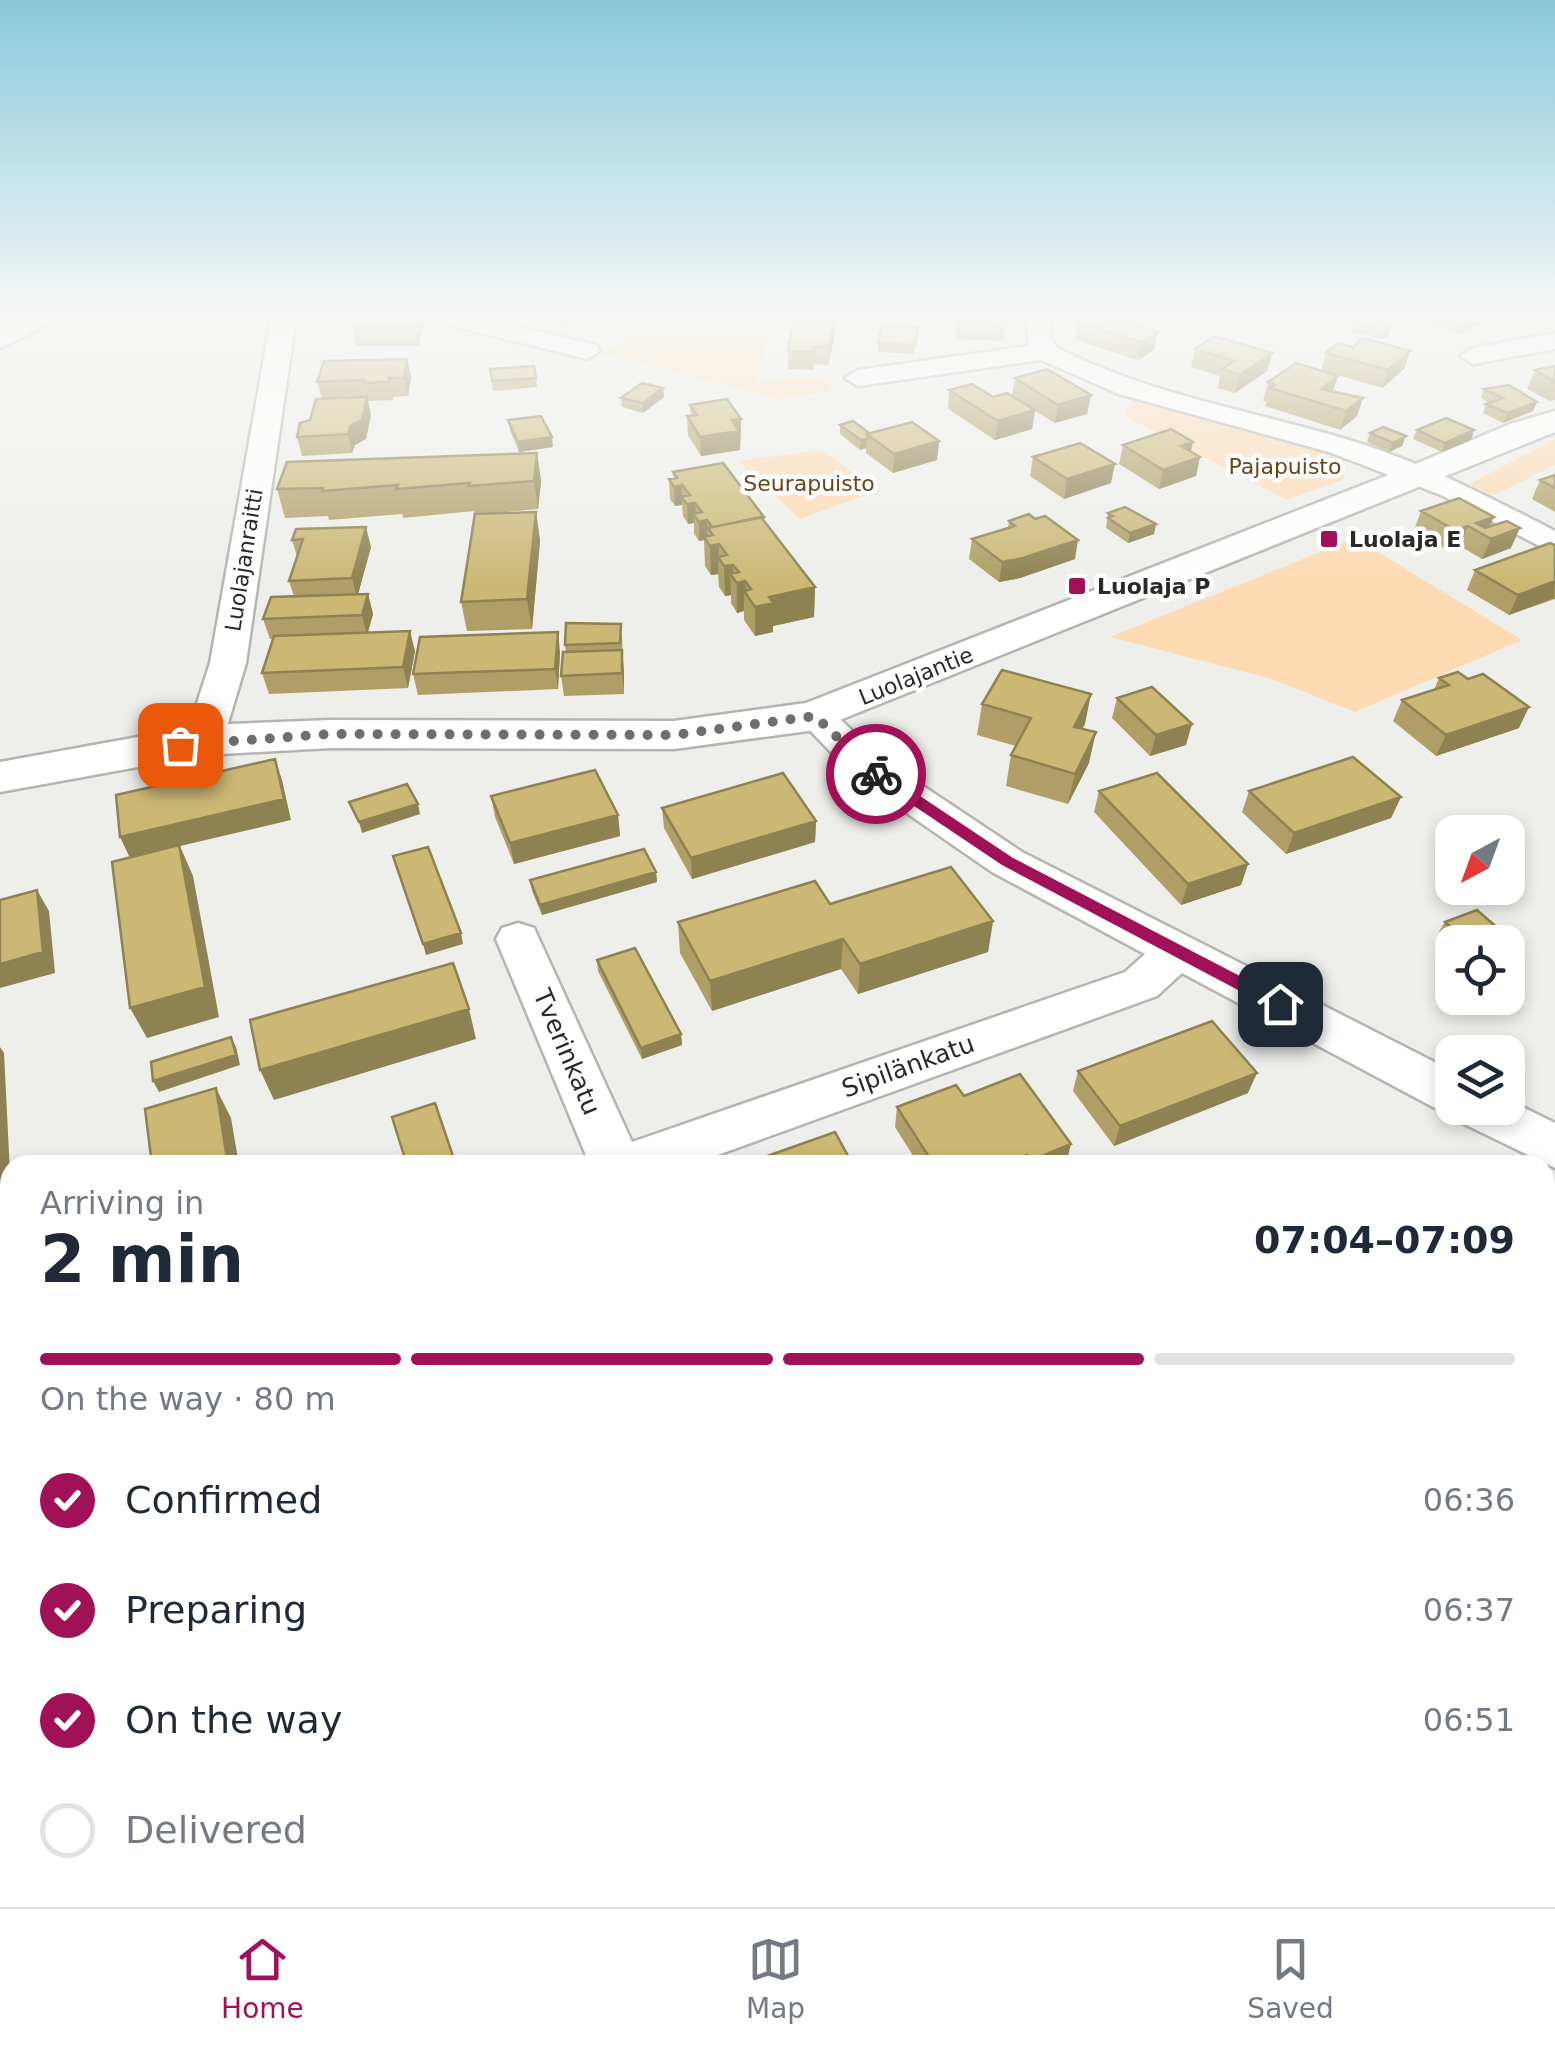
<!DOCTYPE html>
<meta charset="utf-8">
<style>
:root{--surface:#fff;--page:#f2f2f3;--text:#1f2937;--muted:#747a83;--line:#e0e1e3;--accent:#a11157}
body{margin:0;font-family:"DejaVu Sans",sans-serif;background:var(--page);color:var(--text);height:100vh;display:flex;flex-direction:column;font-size:38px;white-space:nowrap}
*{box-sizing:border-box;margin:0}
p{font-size:32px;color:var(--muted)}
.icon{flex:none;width:55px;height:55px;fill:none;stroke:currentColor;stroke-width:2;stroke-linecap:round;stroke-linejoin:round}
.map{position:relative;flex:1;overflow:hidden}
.side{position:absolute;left:0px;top:1155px;width:1555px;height:752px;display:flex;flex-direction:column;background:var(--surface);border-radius:30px 30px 0 0;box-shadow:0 5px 15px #0003}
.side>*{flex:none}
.needle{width:65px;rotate:221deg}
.buttons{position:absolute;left:1435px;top:815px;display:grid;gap:20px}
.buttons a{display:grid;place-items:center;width:90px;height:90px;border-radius:20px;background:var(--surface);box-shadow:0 5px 15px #0003;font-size:50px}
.pin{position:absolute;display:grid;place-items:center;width:85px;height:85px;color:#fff;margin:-42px;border-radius:20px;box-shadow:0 5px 15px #0006}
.courier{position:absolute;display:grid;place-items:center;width:100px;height:100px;margin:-50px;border:8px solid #a11157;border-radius:50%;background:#fff;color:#222;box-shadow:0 2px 12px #0007}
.overview em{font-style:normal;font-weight:700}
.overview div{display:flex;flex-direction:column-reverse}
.overview{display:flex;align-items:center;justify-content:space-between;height:170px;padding:0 40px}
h1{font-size:65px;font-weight:700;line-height:75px}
.bar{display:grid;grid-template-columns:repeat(4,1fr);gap:15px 10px;align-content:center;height:120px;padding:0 40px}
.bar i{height:12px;border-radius:8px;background:var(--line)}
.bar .on{background:var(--accent)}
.bar p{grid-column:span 4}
ol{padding:0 40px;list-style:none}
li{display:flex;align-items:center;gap:30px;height:110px}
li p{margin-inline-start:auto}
li .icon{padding:10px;border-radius:50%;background:var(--accent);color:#fff;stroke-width:4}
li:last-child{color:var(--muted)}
li i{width:55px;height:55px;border:5px solid var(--line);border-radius:50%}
.tab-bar{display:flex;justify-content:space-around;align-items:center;height:140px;border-top:2px solid var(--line);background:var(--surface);font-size:28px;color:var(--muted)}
.tab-bar a{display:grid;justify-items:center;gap:5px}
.tab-bar .on{color:var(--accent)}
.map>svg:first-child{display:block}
.green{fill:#fddab2}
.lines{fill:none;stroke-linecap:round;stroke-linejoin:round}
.minor-casing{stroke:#b4b5b1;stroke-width:5}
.major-casing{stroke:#b4b5b1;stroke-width:5}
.minor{fill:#fff;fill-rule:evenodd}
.major{fill:#fff;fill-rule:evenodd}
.wall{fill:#af9e65}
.shaded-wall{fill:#8e8152}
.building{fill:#cbb875;stroke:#8e8152;stroke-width:2.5}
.route{fill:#a11157}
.done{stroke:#6e6e6b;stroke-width:10;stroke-dasharray:0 18}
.poi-dot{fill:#a11157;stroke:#fff;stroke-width:4}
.labels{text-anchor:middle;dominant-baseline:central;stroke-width:9;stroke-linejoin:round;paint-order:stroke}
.far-park-label{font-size:22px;fill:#66461d;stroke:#fff}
.far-poi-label{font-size:22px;font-weight:bold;fill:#292927;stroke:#fff;text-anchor:start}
.far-street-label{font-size:22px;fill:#292927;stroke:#fff}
.street-label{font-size:25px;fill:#292927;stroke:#fff}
</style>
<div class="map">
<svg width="1555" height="1907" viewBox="0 0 1555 1907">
<rect width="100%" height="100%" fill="#eeefea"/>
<path class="green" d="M673,318h97l-13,65 65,-6 12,14 -55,8 -177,-46z
M1134,395l185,51 26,12 -2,22 -56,20 -162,-84z
M1555,439v26l-63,31 -23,-12z
M822,450l55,41 -77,28 -62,-58z
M1355,538l167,102 -167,72 -83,-33 -162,-42z"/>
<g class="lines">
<defs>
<path id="minor" d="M271,318h25l-50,345 -23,77 -5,8 -14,4 -14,-4 -5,-8 25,-77z
M438,318h45l113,27 4,6 -13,8 -146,-36z
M1026,318h24l1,20 5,9c90,47 193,63 290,92 74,22 141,57 209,92v23l-114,-59 -112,-43 -210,-58 -78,-34 -183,26 -13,-8 13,-8 171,-24z
M1555,333v16l-82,15 -13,-8 13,-8z
M815,705l13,3 56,52 138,92 430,219v37h56v-8l47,23v45l-95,-46 -5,-9 -20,-5 -253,-135 -25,23 -467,169h-100l-94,-226 6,-11 16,-5 16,5 98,214 493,-170 20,-18 -153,-82 -136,-94 -60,-62 6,-8z
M1555,1413v62l-10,4v-62z
M1545,1689l10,5v79l-10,-4z
M841,1898h77l-3,9h-78z"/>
<path id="major" d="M14,318h39l-4,6 -49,24v-22z
M1555,411v21l-740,298 -141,19 -344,-1 -126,7 -204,37v-30l204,-37 126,-5 344,1 132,-18 600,-235 104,-44z"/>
</defs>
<use href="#minor" class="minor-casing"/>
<use href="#major" class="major-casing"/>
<use href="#minor" class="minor"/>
<use href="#major" class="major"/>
</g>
<path class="wall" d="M319,318h20l-1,5 -18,1z
M355,318h67l2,10 -5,18h-63l-4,-18z
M548,318h25l-9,7 -15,-3z
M835,318v16l-7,31 -14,-1 -1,6 -25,-1v-18z
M957,318h49l-2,23 -49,-2z
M1142,318l-2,9 18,5 -4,18 -16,10 -63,-20 3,-17z
M1373,318l15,17 -7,5 -32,-9 3,-9z
M1416,318h74l-1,3 -32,13z
M918,327l-4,27 -36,-2v-9z
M1353,347l57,4 -6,18 -22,19 -59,-17 10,21 30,6 -6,18 -17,14 -75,-24 2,-4 -4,-1 5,-19 53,-11 5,-18z
M1195,349l77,4 -5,18 -32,22 -17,-5 2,-12 -29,-9z
M407,359l4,18 -3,19 -15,1v3l-25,1 3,14 -5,24 -11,6 -3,8 -50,3 -5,-19 13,-17 12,-21 -5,-17z
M534,366l3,21 -44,4 -3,-22z
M1555,366v34l-5,1 -23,-12 8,-19z
M1015,378l76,17 -4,19 -32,9 -20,-12 -3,18 -37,11 -47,-31 1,-19 44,7 19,-1z
M663,388l1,9 -21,16 -21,-6 -1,-9z
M1484,389l53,13 -4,9 -30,12 -20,-10 3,-9 4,-1 -9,-5z
M690,405l51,14 -1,31 -39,6 -13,-21 -1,-19h4z
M508,420l45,27 -34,5 -9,-22z
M840,425l29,8 70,8 -2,19 -44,13 -27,-20v-5l-6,2 -20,-16z
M1417,430h57l-3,10 -29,12 -29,-13z
M1370,433l32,13 -13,6 -22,-10z
M1123,445l68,7 9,5 -4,19 -37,13 -40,-25z
M537,453l4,28 -3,28 -54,5 52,-2 4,29 -8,88 -65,2 -6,-29 13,-91 -71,7 -1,-4 -73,6 -1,-4 -43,2 -8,-29z
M1033,457l78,26 -47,16 -34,-23z
M673,472l91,49 51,66 -1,30 -41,9v6l-18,4 -11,-16v-9l-7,2 -6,-10v-8l-6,1 -6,-9 -1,-13 -7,1 -6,-9 -1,-26 -5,1 -5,-8v-10l-6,1 -5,-8 -1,-11 -7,1 -5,-7 -1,-20 5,-1z
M1555,475v37l-23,-13 8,-19z
M1421,511l73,6 -5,10 22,21 -29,11 -22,-13 -13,4 -33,-20z
M1108,513l48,11 -2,10 -26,9 -22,-15z
M1035,519l40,40 -55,19 -21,4 -30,-23 3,-20 36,-11 1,-7z
M296,529l75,18 -13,47h10l5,20 -5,19 47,18 -7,37 -139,6 -7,-21 11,-34h-3l-7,-20 31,-23 -5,-15 8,-25 -5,-16z
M1555,545v54l-46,16 -42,-25 8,-20z
M622,635l2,59 -60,2 -3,-20 5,-24 -1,-7z
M560,652l-2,37 -140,6 -5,-21z
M1439,678l80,50 -83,28 -43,-35 9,-21 32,-10z
M1117,698l69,47 -36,11 -38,-38z
M982,704l103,20 -3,5 7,34 -21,41 -62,-18 5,-31 5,-9 -39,-11z
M1099,791l149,73 -7,21 -60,20 -87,-93z
M1249,791l152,6 -10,21 -105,36 -44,-42z
M491,796l127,19 2,21 -106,28 -19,-47z
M662,808l154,13 -1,21 -123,37 -28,-51z
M656,872l1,10 -115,33 -10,-24 -2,-11z
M830,904l163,17 -5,31 -130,42 -17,-25 -129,42 -32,-58 -2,-31z
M1445,922l72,23 -6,11 -3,1v-15h-56v3l-13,-13z
M597,960l84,74 1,11 -40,14 -44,-88z
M1078,1071l170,22 -134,53 -41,-55z
M964,1096l102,68 -147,1 -24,-38 2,-20z
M1555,1546v74l-10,-13v-56z
M1350,1898h92l6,9h-96l-4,-8z"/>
<path class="shaded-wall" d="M418,318h4l2,10 -5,18 -4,-17z
M563,318h10l-9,7z
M835,318v16l-7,31 1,-18z
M1463,318h27l-1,3 -32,13z
M1391,326l-3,9 -7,5 3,-9z
M1158,332l-4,18 -16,10 4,-18z
M1410,351l-6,18 -22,19 6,-18z
M1272,353l-5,18 -32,22 5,-18z
M407,359l4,18 -3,19 -4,-18z
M1338,376l-6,18 -11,-5z
M663,388l1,9 -21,16v-10z
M1091,395l-4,19 -32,9 3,-18z
M367,397l4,18 -5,24 -11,6 -3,8 -4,-19 2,-8z
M1363,398l-6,18 -17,14 6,-19z
M1537,402l-4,9 -30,12 4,-10z
M1035,410l-3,19 -37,11 3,-19z
M741,419l-1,31 -39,6 -1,-19 32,-17z
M1474,430l-3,10 -29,12 3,-9z
M1406,436l-4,10 -13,6 4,-9z
M552,437l1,10 -34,5 -1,-10z
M867,439l-1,9 -6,2 1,-10z
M939,441l-2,19 -44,13 1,-19z
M1193,442l-4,19 -8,-15z
M537,453l4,28 -3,28 -4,-28z
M1200,457l-4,19 -37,13 4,-19z
M1115,464l-4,19 -47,16 3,-20z
M682,485v20l-7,1 -1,-19z
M695,503l1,14 -3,-3 1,9 -6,1 -1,-20z
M536,512l4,29 -8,88 -5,-30z
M764,517v20l-45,9 -1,28 -7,1 -1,-29z
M1494,517l-8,19 -10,-13z
M707,520l1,20 -4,-3v3l-5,1v-19z
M1156,524l-2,10 -26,9 2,-10z
M1468,526l-8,20 -13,4 8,-20z
M366,527l5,20 -14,51 -5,-20z
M1520,528l-9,20 -29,11 9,-20z
M1078,540l-3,19 -55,19 -21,4 3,-20z
M733,565l1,14 -4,-5 1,21 -6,1 -1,-30z
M745,581l1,13 -2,-3v20l-7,2v-30z
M1555,581l-1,17 -45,17 9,-20z
M815,587l-1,30 -41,9v6l-18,4v-29l14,-10z
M368,594l5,20 -6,21 -5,-20z
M410,631l5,20 -7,37 -5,-21z
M558,632l2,20 -2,37 -3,-20z
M622,650l2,20v24l-2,-21z
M1091,694l-6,30 -17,33 6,-30z
M1529,707l-10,21 -83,28 10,-21z
M1192,724l-6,21 -36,11 6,-21z
M1096,732l-7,31 -21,41 7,-30z
M275,759l7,21 9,40 -111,26 13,30 26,141 -72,21 -17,-30v-150l-10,-21z
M1401,797l-10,21 -105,36 8,-21z
M418,804l2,10 -58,19 -3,-11z
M618,815l2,21 -106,28 -4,-21z
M816,821l-1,21 -123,37 -1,-21z
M1248,864l-7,21 -60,20 7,-21z
M656,872l1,10 -115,33 -2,-10z
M37,890l12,21 6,62 -55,15v-24z
M993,921l-5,31 -130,42 2,-30z
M461,933l2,11 -37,11 -3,-11z
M843,939l-2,30 -129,42 -2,-30z
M1517,945l-6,11 -3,1v-8z
M469,1009l7,30 -202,61 -14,-30z
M681,1034l1,11 -40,14 -1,-11z
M231,1037l5,10 4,18 -81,27 -6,-11z
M0,1047l4,6 6,120v21l-10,3z
M1257,1073l-9,20 -134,53 6,-20z
M216,1088l15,30 8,47h-11z
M1071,1144l-5,20 -37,1 1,-4z
M1027,1155l-3,10h-23z
M1555,1342v16l-10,11v-16z
M434,1898h22l-10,4 1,5h-11z"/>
<path class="building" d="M355,318h63l-3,11 -63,-1z
M794,318h41l-6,29 -14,-1 -2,6 -25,-1z
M957,318h49v6l-50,-3z
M1085,318h56l-9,6 26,8 -16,10 -64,-19z
M1357,318h16l18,8 -7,5 -32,-9z
M882,325l36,2 -3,18 -37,-2z
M1214,336l58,17 -32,22 -18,-6 12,-8 -39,-12z
M1363,338l47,13 -22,19 -62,-17 12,-10 15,4z
M407,359l-3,19h-15v4l-25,1v-3l-47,2 7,-21z
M1296,363l42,13 -17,13 42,9 -17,13 -76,-23 5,-3 -7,-3z
M534,366l2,12 -44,3 -2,-12z
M1555,366v16l-20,-12z
M1047,369l44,26 -33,10 -43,-27z
M642,383l21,5 -20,15 -22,-5z
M972,384l21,13 14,-4 28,17 -37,11 -49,-31z
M1509,385l28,17 -30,11 -21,-9 17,-6 -19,-9z
M367,397l-5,23 -12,6 -2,8 -51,3 3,-14 10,-3 6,-21z
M727,399l14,20 -9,1 7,11 -39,6 -13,-21 10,-1 -7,-10z
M541,416l11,21 -34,5 -10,-22z
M1446,418l28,12 -29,13 -28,-13z
M853,421l16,12 -2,1v5l-6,1 -21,-15z
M912,422l27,19 -45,13 -27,-20z
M1383,427l23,9 -13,7 -23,-10z
M1171,429l22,13 -12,4 19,11 -37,13 -40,-25z
M1080,443l35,21 -48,15 -34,-22z
M537,453l-3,28 -65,5 1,-3 -74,6 2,-4 -76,6 1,-3 -46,1 10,-27z
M723,463l41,54 -52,10 -5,-7 -8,2 -6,-8 9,-2 -7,-9 -8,1 -6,-7 9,-2 -8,-10 -8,2 -5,-8 8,-1 -4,-6z
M1555,475v13l-15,-8z
M1459,498l35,19 -18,6 9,5 22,-7 13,7 -29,11 -23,-13 -13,4 -34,-19z
M1125,507l31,17 -26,9 -22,-15 5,-2 -5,-3z
M536,512l-9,87 -66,3 14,-88z
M1029,514l6,5 10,-3 33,24 -55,18 -21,4 -30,-23 43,-13 -6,-5z
M761,517l54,70 -46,10 4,6 -18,4 -11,-16 7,-2 -6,-8 -8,2 -7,-9 9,-2 -6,-7 -9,1 -6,-9 9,-2 -8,-11 -9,2 -6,-9 9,-2 -5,-7z
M366,527l-14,51 -63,3 14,-42 -11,1 4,-11z
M1550,543l5,2v36l-37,14 -43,-25z
M368,594l-6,21 -99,4 8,-22z
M566,623l55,1 -1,19 -55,2z
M410,631l-7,36 -141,6 12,-37z
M558,632l-3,37 -142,5 7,-37z
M622,650v23l-61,3 2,-24z
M1002,670l89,24 -17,33 22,5 -21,42 -64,-19 20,-37 -49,-14z
M1458,672l10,7 15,-5 46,33 -83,28 -44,-35 47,-15 -10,-7z
M1152,687l40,37 -36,11 -39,-37z
M1353,757l48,40 -107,36 -45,-42z
M275,759l9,40 -164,38 -4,-42z
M595,770l23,45 -108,28 -19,-47z
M783,773l33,48 -125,37 -29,-50z
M1157,773l91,91 -60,20 -89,-93z
M407,784l11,20 -59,18 -10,-20z
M179,845l26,142 -75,21 -18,-146z
M428,847l33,86 -38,11 -30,-88z
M644,849l12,23 -116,33 -10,-25z
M951,867l42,54 -133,43 -17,-25 -133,42 -32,-59 137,-41 15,23z
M37,890l6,62 -43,12v-64z
M1477,910l40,35 -9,4v-7h-41l-22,-20z
M635,948l46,86 -40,14 -44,-88z
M453,963l16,46 -209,61 -10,-50z
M1212,1021l45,52 -137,53 -42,-55z
M231,1037l5,18 -83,26 -2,-19z
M1020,1074l51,70 -41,17 -3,-6 -26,10h-7l-4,-5 -13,5h-43l-37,-58 59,-22 8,11z
M216,1088l12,77h-76l-7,-56z
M435,1103l21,62h-49l-15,-48z
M835,1132l18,33h-111z
M1545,1240l10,10v100l-10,5z
M1555,1546v17l-10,-12z
M291,1898h143l2,9h-143z
M1357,1898h85l6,9h-85z"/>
<linearGradient id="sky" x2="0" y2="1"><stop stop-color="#89c9db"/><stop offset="0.54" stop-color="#f7f8f6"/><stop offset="1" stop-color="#f7f8f6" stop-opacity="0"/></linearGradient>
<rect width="1555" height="585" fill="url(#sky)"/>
<path class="route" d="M871,770h10l132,88 273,142v9h-12l-272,-144 -131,-88z"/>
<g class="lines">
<path class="done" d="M180,745l150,-11 344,1 141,-19 61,58"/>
</g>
<g class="poi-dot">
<rect x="1319" y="529" width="20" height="20" rx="5"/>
<rect x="1067" y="576" width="20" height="20" rx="5"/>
</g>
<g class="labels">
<g class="far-park-label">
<text x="1285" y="466">Pajapuisto</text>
<text x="809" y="483">Seurapuisto</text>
</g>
<g class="far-poi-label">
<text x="1349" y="539">Luolaja E</text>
<text x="1097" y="586">Luolaja P</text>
</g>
<g class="far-street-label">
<text transform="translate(244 560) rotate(-81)">Luolajanraitti</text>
<text transform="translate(916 676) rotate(-22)">Luolajantie</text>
</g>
<g class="street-label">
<text transform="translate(567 1052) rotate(67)">Tverinkatu</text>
<text transform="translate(908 1066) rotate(-20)">Sipilänkatu</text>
</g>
</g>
</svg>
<div class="buttons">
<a><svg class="needle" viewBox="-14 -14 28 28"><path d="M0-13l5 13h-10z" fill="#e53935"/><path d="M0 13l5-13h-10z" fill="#747a83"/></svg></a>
<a><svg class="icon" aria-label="locate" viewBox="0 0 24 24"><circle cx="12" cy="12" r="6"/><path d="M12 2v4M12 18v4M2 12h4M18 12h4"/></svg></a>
<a><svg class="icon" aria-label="layers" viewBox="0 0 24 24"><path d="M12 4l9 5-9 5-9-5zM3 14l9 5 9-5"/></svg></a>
</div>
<div class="pin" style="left:180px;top:745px;background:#ea580c"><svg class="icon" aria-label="bag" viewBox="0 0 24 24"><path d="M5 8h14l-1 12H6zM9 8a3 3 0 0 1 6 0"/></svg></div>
<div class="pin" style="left:1280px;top:1004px;background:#1f2937"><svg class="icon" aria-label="home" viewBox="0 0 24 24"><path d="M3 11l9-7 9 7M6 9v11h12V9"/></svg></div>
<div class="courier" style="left:876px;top:774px"><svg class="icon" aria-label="bike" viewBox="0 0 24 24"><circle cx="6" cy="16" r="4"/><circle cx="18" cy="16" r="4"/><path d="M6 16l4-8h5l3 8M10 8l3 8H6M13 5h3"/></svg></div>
<section class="side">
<div class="overview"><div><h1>2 min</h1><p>Arriving in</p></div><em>07:04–07:09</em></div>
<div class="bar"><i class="on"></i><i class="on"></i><i class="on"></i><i></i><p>On the way · 80 m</p></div>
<ol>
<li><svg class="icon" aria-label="check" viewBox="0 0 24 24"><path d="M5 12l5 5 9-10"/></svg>Confirmed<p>06:36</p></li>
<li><svg class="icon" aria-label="check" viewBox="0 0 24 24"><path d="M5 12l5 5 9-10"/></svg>Preparing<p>06:37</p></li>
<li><svg class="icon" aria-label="check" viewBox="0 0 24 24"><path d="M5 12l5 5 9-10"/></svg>On the way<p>06:51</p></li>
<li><i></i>Delivered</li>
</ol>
</section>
</div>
<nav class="tab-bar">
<a class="on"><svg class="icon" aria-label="home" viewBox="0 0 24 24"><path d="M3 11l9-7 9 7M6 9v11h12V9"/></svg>Home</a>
<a><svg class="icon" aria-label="map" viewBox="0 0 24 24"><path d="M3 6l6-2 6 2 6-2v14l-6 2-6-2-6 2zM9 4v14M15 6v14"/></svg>Map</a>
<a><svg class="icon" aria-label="saved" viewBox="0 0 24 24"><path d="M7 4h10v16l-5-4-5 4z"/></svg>Saved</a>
</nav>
